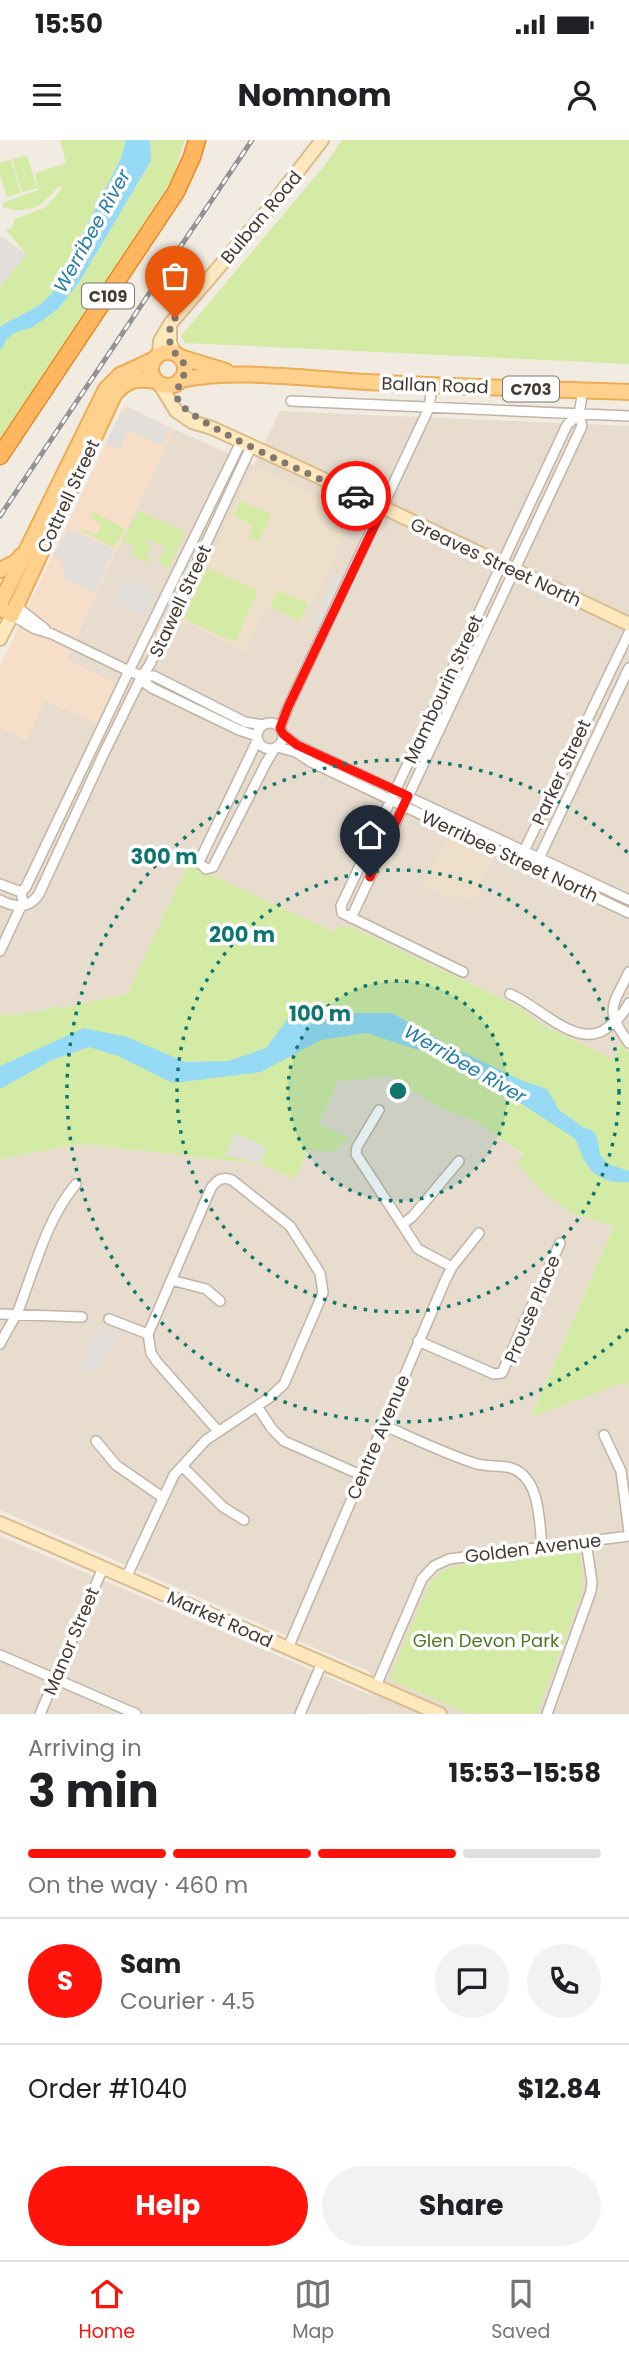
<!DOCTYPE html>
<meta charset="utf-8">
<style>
:root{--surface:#fff;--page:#f2f2f2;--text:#202124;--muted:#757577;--line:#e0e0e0;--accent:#ff130b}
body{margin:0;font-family:Poppins,sans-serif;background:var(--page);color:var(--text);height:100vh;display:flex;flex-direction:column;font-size:26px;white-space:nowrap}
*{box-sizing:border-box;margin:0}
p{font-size:23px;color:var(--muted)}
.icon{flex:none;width:38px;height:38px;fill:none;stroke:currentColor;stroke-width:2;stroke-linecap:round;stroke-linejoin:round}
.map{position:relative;height:1574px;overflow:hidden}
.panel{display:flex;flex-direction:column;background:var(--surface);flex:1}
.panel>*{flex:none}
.pin{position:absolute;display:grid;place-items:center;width:60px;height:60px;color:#fff;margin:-72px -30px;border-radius:50% 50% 50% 0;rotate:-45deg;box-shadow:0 0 7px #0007}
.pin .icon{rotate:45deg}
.courier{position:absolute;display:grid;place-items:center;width:70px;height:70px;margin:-35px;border:5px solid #ff130b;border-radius:50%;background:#fff;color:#222;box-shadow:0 2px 9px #0007}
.summary em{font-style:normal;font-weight:700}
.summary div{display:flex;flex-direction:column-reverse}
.summary{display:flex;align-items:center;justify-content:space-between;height:119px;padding:0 28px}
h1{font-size:46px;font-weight:700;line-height:52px}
.bar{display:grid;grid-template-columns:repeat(4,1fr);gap:10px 7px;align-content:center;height:84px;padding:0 28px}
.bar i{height:9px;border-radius:5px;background:var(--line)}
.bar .selected{background:var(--accent)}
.bar p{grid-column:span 4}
.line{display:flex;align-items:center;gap:18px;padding:0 28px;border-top:2px solid var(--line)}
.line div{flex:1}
.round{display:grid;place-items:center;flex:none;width:74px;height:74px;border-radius:37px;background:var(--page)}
.primary-button{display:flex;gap:14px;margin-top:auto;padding:14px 28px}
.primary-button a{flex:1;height:80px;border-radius:42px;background:var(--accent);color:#fff;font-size:28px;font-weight:700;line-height:80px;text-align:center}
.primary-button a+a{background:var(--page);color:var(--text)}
.status{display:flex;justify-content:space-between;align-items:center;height:49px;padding:0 35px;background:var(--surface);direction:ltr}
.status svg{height:19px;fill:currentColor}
header{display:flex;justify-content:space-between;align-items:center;height:91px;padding:0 28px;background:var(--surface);font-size:32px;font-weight:700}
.tab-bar{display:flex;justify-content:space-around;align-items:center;height:98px;border-top:2px solid var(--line);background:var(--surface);font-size:19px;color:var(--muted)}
.tab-bar a{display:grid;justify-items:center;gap:4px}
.tab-bar .selected{color:var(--accent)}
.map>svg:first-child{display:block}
.residential{fill:#e7dcce}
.commercial{fill:#f7dec9}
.education{fill:#eddfc9}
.green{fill:#d4eba6}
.parking{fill:#e2deda}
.water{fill:#97daf5}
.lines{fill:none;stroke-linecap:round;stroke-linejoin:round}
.street-casing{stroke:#c1b4a6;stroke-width:12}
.secondary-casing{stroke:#d9bd8e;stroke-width:16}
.primary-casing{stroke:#ecad55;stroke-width:18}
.highway-casing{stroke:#e98924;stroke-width:19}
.street{stroke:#fff;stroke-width:9}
.secondary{stroke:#ffe8be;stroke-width:12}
.primary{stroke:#ffd18d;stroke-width:14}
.highway{stroke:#ffb75f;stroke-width:16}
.rail-casing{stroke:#939393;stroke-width:5}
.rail{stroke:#fff;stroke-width:2.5;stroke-dasharray:8;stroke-linecap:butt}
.done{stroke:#81786f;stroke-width:7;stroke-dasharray:0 12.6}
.route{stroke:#ff130b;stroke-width:9}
.ring{fill:none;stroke:#0f766e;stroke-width:3.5;stroke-dasharray:3.5 7}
.labels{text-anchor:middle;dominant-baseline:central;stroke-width:7;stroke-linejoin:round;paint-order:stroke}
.shield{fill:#fff;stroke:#7c7570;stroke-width:2}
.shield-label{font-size:16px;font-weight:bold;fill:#443a32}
.street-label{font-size:18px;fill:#443a32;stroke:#fff}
.park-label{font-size:18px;fill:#4d7921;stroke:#fff}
.water-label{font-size:19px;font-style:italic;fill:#227ea6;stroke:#fff}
.centre{fill:#0f766e;stroke:#fff;stroke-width:3.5}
.ring-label{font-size:21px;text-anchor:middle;font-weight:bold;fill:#0f766e;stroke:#fff;stroke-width:7;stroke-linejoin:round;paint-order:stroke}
</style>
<div class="status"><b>15:50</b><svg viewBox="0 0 49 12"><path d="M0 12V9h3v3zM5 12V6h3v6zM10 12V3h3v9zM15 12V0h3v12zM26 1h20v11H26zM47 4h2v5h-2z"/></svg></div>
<header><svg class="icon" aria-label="menu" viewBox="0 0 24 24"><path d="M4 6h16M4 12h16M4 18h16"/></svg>Nomnom<svg class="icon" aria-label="person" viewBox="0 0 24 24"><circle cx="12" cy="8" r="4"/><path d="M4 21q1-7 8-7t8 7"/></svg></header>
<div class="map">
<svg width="629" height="1574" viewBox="0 0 629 1574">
<rect width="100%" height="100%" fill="#f2ebe1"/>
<path class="residential" d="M280,271l349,15v745l-16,-112 -73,-35 -22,-18 -167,-79 -5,-1 -13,5 -145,-66 -61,129 -69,16 2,-5 -19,6 -41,5v-289l27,13 18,-40 51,23 -31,-63 109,-231 80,36z
M389,936l52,32 36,14 47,34 -6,7 55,51 41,12 -83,190 94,-35 4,7v326h-629v-178l372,160 -2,-24 -370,-162v-351l81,-15 179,20 35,15 13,-29 28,2 5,-8 9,-5 -31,-15 19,-43z"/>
<path class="commercial" d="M124,265l50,24 -109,230 50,24 -19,40 -50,-23 -19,40 -27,-13v-61z"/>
<path class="education" d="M254,326l100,48 -52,109 -35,-17 -22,46 -65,-31z
M447,698l46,22 -21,43 -20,-9 -3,5 -25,-12z"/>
<path class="green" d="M60,0h66l-5,18 -66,131c-18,24 -32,22 -55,38v-40l26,-33 -20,-24 6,-2 3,-9 31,-12 17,-20h-5c-18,21 -28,28 -56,20l2,-5 34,-12 -3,-17 31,-10z
M150,0h35l-13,40 -172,259v-88l7,-12 7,-6 19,-6 25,-18 22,-28 71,-120z
M342,0h287v224l-444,-21 -4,-7 144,-171z
M27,15l10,33 -15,4 -10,-33z
M11,20l10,33 -14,4 -7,-21v-13z
M241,361l30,14 -13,27 -10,-4 5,-12 -20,-10z
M139,371l47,21 -18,37 -10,-7 8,-15 -20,-8 -1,3 6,4 -5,10 4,2 -3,5 -15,-8 3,-8 -13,-6z
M94,372l31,17 -10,19 -34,-17 1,-2 15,6 5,-10 -12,-8z
M207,428l51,23 -23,51 -51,-23z
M278,450l30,14 -8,17 -30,-14z
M188,724l144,67 9,-5 10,1 167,79 22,18 73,35 8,-17 8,12v334l-4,-6 -94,35 83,-191 -41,-12 -30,-22 -26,-29 7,-8 -47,-33 -36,-14 -52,-32 -51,5 -19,43 32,15 -10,5 -5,8 -28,-2 -13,29 -35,-15 -179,-20 -81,15v-143l41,-5 20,-6 -2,4 68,-15z
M576,1411l4,3 4,33 -47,127h-68l-77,-33 -2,-4 40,-95 11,-10 13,-6z"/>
<path class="parking" d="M0,96l27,18 -27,33z
M129,268l41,20 -7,18 -34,-16 -9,19 -15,-5 17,-33 4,2z
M68,388l46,22 -20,43 -32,-16 3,-7 -4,-3 2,-7 -9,-4z
M335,434l9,4 -22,50 -9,-4z
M126,439l31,14 -13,23 -31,-15z
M234,993l32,14 -6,17 -34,-9z
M99,1185l19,9 -26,40 -11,-10z"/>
<path class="water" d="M126,0h24l1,21 -71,120 -22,28 -25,18 -19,6 -7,6 -7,12v16v-40c23,-16 37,-14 55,-38l66,-131z
M316,873h76l56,32 77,37 14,4 9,4 11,20 25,18 8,2 5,7 3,17 8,10 21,7v11c-20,2 -37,-5 -46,-24 -3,-8 -4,-13 -9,-20l-49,-32 -91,-51 -68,-22 -45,7 -60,32 -88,11 -55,-27 -29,-9 -37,13 -52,29v-23l84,-38 43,9 58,25 43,-1 38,-13 24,-32z"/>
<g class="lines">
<defs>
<path id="street" d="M291,261l338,15
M16,466l29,23
M12,475l21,13 19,6 77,37 13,5h12l91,46 18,3
M629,493l-105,218 4,13 13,-10 88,-186
M142,536l3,7 7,5 87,42 18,6
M257 596a13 13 0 1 1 26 0a13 13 0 1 1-26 0Z
M280,588l8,-21 141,-299 3,-22
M283,594l14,11 332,155
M257,601l-58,121 7,7 7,-2 53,-104 9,-15
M277,607l19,5 15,10 318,151
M0,744l21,8
M21,752l5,-5 101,-212 114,-233
M0,760c15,8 29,9 39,-6l65,-141 38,-77 8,-12 101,-217
M351,778l231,-492 -3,-12 4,-24
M0,811l23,-49 -2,-10
M463,832l-121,-59 -1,-7 226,-481 12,-11
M629,832c-17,35 -25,37 0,71
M510,854c28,11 67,57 97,34 10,-8 16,-13 22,-25
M379,970l-22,37 -1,7 62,95 34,18
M402,1085l11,-9 46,-55
M171,1140l35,9 14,12
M0,1174l82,3
M109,1179l39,15
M418,1201l76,33 8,-1 58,-130
M0,1204c5,-11 13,-22 18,-33 17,-43 28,-91 58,-127
M257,1266l15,23 12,12 79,35
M383,1285c30,13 60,28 91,38 11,4 22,2 33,4 34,7 32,54 35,80
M604,1295l17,36 8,61
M96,1301l20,24 46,32
M182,1326l41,41 21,13
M126,1438l48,-103 32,-35 63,-42 15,-14 39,-91 -3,-20 -30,-47 -58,-46c-10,-4 -15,0 -21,8l-63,146 3,19 6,9 61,69
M288,1508l157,-367 7,-14 27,-34
M0,1515l136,59
M376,1546l46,-107 12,-13 15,-7 180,-23
M40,1574l63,-146
M300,1574l22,-51
M547,1574l44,-123 1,-9 -6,-40"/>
<path id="secondary" d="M170,184v19l5,11
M159,215l1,-14 10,-17 97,-113 55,-71
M159,243l17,28 16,11 20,6 92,42 325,154
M0,499l12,-24
M0,1383l440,191"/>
<path id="primary" d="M151 229a17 17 0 1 1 34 0a17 17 0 1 1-34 0Z
M180,217l46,14
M180,240c57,-12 129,-1 187,2 87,5 175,7 262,10
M0,430l16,-8 6,-7
M0,464l106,-215 14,-14 35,-16
M0,468l12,7 102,-220c13,-16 23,-17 42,-14"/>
<path id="highway" d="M0,316l176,-264 16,-35 5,-17"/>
</defs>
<use href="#street" class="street-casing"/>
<use href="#secondary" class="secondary-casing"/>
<use href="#primary" class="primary-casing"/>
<use href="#highway" class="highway-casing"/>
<use href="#street" class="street"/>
<use href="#secondary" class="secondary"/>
<use href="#primary" class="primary"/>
<use href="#highway" class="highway"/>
<defs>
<path id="rail" d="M0,376l252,-376"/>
</defs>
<use href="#rail" class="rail-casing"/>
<use href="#rail" class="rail"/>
</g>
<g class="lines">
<path class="done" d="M175,178c-7,8 -8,26 0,35 3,4 8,6 9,12 4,13 -11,21 -6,35 9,23 149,81 178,96"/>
<path class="route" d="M356,356l27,12 -95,199 -8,21 3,6 14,11 111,51 -38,81"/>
</g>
<circle cx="398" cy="951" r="110" fill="#0f766e" fill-opacity=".12"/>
<g class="ring">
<circle cx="398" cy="951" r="110"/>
<circle cx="398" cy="951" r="221"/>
<path d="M628 1189A331 331 0 1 1 628 713"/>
</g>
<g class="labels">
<g class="shield">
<rect x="82" y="143.5" width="52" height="25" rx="5"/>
<rect x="503" y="236.5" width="56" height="25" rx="5"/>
</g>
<g class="shield-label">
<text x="108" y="156">C109</text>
<text x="531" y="249">C703</text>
</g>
<g class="street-label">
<text transform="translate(261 77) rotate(-50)">Bulban Road</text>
<text transform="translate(435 245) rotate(2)">Ballan Road</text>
<text transform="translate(68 356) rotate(-65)">Cottrell Street</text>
<text transform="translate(496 422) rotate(25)">Greaves Street North</text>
<text transform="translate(180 461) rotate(-65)">Stawell Street</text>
<text transform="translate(443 549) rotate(-65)">Mambourin Street</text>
<text transform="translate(561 632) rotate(-65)">Parker Street</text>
<text transform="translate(510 716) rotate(25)">Werribee Street North</text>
<text transform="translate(532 1169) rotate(-67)">Prouse Place</text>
<text transform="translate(378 1297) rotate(-67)">Centre Avenue</text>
<text transform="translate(533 1408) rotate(-7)">Golden Avenue</text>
<text transform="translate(220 1479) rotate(24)">Market Road</text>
<text transform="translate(71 1501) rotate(-67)">Manor Street</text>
</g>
<g class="park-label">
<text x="486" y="1500">Glen Devon Park</text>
</g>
<g class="water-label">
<text transform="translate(92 91) rotate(-61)">Werribee River</text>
<text transform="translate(465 924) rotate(30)">Werribee River</text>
</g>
</g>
<circle cx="398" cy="951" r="10" class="centre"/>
<g class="ring-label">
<text x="164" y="724">300 m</text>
<text x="242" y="802">200 m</text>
<text x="320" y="881">100 m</text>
</g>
</svg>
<div class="pin" style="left:175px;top:178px;background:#ea580c"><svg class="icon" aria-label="bag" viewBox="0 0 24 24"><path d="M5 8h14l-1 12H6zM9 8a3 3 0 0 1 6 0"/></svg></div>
<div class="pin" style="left:370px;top:737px;background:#1f2937"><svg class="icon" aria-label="home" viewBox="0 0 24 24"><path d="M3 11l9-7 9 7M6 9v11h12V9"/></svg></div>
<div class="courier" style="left:356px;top:356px"><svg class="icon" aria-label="car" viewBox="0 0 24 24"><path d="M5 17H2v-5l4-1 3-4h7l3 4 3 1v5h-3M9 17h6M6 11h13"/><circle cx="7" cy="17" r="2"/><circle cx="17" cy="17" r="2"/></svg></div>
</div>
<section class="panel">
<div class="summary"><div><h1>3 min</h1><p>Arriving in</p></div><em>15:53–15:58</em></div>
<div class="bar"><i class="selected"></i><i class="selected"></i><i class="selected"></i><i></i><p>On the way · 460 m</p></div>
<div class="line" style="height:126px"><b class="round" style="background:var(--accent);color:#fff">S</b><div><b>Sam</b><p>Courier · 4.5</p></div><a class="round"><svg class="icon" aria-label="chat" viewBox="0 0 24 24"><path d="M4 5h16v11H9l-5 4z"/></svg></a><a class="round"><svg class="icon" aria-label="phone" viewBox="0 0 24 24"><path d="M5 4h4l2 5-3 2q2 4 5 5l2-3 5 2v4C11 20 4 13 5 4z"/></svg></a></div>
<div class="line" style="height:91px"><div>Order #1040</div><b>$12.84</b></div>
<div class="primary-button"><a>Help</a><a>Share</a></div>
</section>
<nav class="tab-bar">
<a class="selected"><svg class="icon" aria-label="home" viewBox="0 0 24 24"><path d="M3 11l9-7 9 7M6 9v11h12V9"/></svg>Home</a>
<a><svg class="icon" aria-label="map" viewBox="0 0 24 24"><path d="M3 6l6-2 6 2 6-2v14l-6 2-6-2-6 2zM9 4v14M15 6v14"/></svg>Map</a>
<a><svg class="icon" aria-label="saved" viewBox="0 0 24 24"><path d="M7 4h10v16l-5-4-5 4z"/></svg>Saved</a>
</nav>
